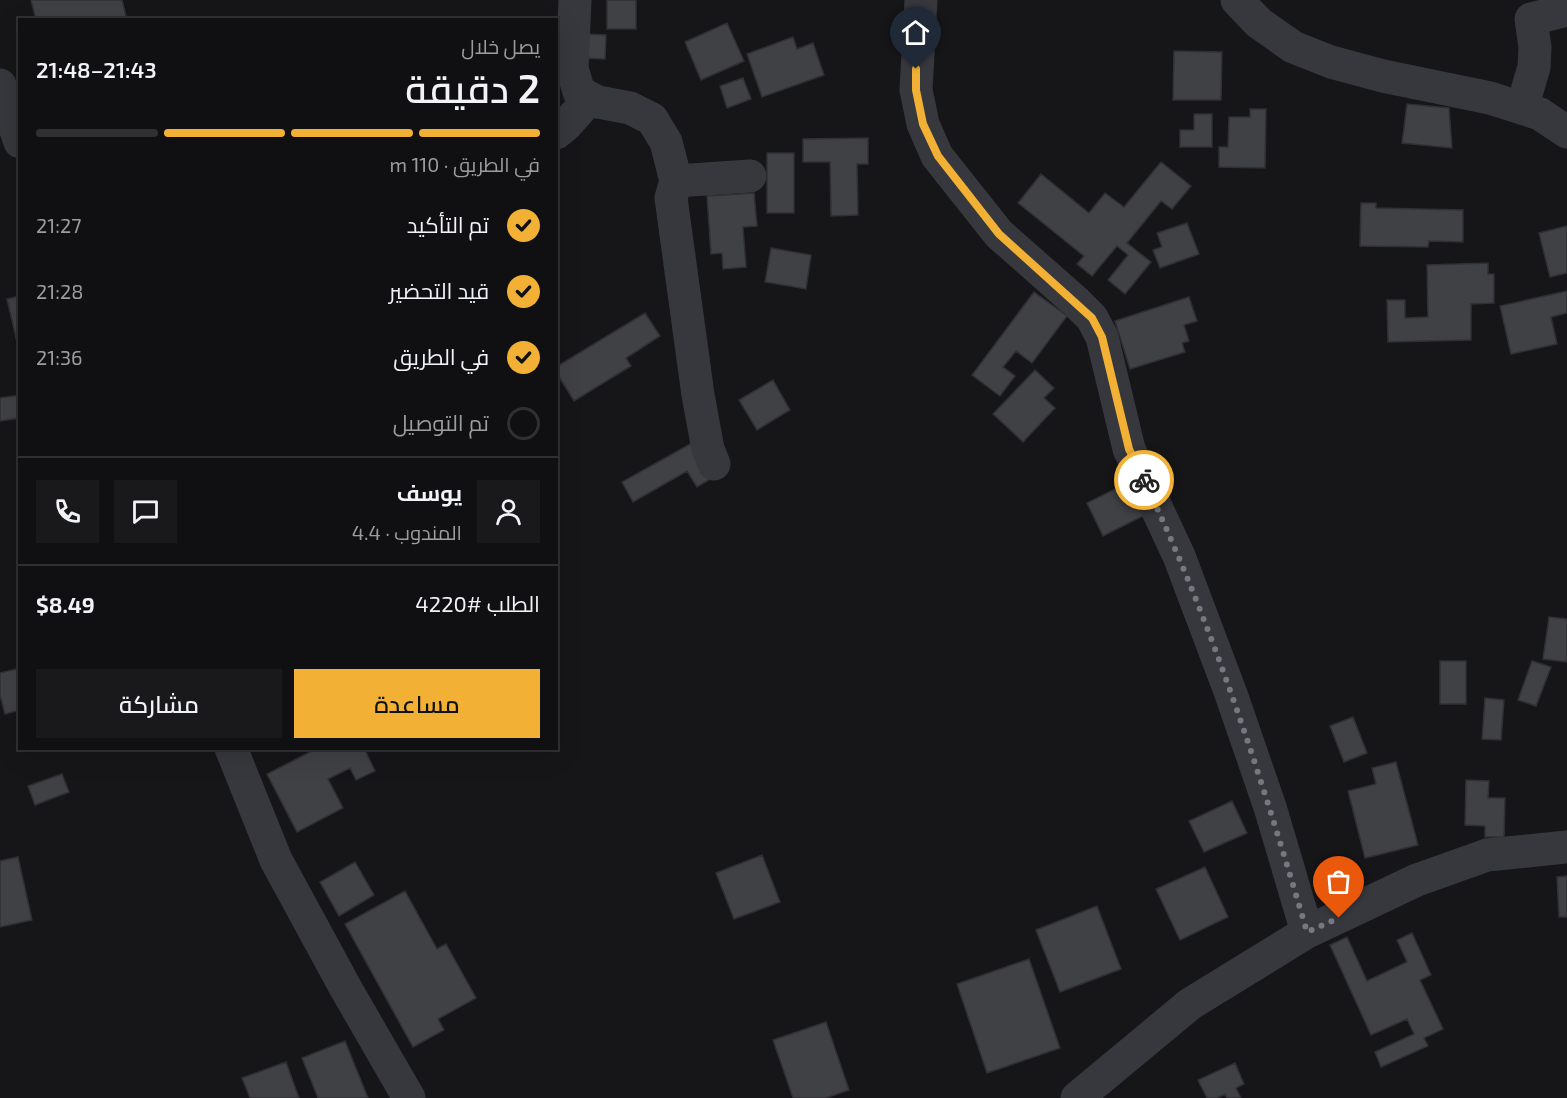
<!DOCTYPE html>
<html lang="ar">
<meta charset="utf-8">
<style>
:root{--surface:#101012;--page:#19191b;--text:#f1f3f6;--muted:#9c9d9f;--line:#303032;--accent:#f2b134}
body{margin:0;font-family:"Exo 2",Cairo,sans-serif;background:var(--page);color:var(--text);direction:rtl;height:100vh;display:flex;flex-direction:column;font-size:22px;white-space:nowrap}
*{box-sizing:border-box;margin:0}
p{font-size:20px;color:var(--muted)}
.icon{flex:none;width:33px;height:33px;fill:none;stroke:currentColor;stroke-width:2;stroke-linecap:round;stroke-linejoin:round}
.map{position:relative;flex:1;overflow:hidden;direction:ltr}
.drawer{position:absolute;left:18px;top:18px;width:540px;height:732px;display:flex;flex-direction:column;background:var(--surface);border-radius:0px;box-shadow:0 6px 24px #0002,0 0 0 2px var(--line);direction:rtl}
.drawer>*{flex:none}
.pin{position:absolute;display:grid;place-items:center;width:51px;height:51px;color:#fff;margin:-62px -26px;border-radius:50% 50% 50% 0;rotate:-45deg;box-shadow:0 0 6px #0007}
.pin .icon{rotate:45deg}
.courier{position:absolute;display:grid;place-items:center;width:60px;height:60px;margin:-30px;border:4px solid #f2b134;border-radius:50%;background:#fff;color:#222;box-shadow:0 2px 8px #0007}
.headline em{font-style:normal;font-weight:600}
.headline div{display:flex;flex-direction:column-reverse}
.headline{display:flex;align-items:center;justify-content:space-between;height:102px;padding:0 18px}
h1{font-size:39px;font-weight:600;line-height:45px}
.bar{display:grid;grid-template-columns:repeat(4,1fr);gap:9px 6px;align-content:center;height:72px;padding:0 18px}
.bar i{height:8px;border-radius:4px;background:var(--line)}
.bar .on{background:var(--accent)}
.bar p{grid-column:span 4}
.line{display:flex;align-items:center;gap:15px;padding:0 18px;border-top:2px solid var(--line)}
.line div{flex:1}
.round{display:grid;place-items:center;flex:none;width:63px;height:63px;border-radius:0px;background:var(--page)}
ol{padding:0 18px;list-style:none}
li{display:flex;align-items:center;gap:18px;height:66px}
li p{margin-inline-start:auto}
li .icon{padding:6px;border-radius:50%;background:var(--accent);color:#111;stroke-width:4}
li:last-child{color:var(--muted)}
li i{width:33px;height:33px;border:3px solid var(--line);border-radius:50%}
.button{display:flex;gap:12px;margin-top:auto;padding:12px 18px}
.button a{flex:1;height:69px;border-radius:0px;background:var(--accent);color:#111;font-size:24px;font-weight:600;line-height:69px;text-align:center}
.button a+a{background:var(--page);color:var(--text)}
.map>svg:first-child{display:block}
.building{fill:#404145;stroke:#303034;stroke-width:1.5}
.lines{fill:none;stroke-linecap:round;stroke-linejoin:round}
.street{stroke:#37383d;stroke-width:33}
.done{stroke:#757880;stroke-width:6;stroke-dasharray:0 10.8}
.route{stroke:#f2b134;stroke-width:8}
</style>
<div class="map">
<svg width="1567" height="1098" viewBox="0 0 1567 1098">
<rect width="100%" height="100%" fill="#161618"/>
<path class="building" d="M31,0h91l5,20h-91z
M607,0h29v29h-29z
M727,23l17,38 -43,19 -16,-38z
M584,34l22,1 -1,24 -22,-1z
M793,37l4,12 16,-6 11,32 -62,22 -15,-43z
M1174,51l48,1 -1,48h-48z
M743,78l8,21 -24,9 -7,-22z
M1407,104l42,4 3,40 -50,-5z
M1250,109h16l-1,59 -46,-1v-20h9l1,-30h21z
M1194,114h18v33h-32v-17h14z
M868,138v26h-11l1,51 -27,1 -1,-54h-27v-23z
M767,153h27v60h-27z
M1161,162l30,24 -19,23 -11,-8 -34,42 24,19 -26,32 -17,-14 20,-25 -11,-9 -25,30 -15,-12 7,-8 -66,-53 23,-29 48,39 16,-20 19,14z
M754,193l3,33 -14,1 3,40 -23,2 -1,-16 -11,1 -4,-58z
M1361,203h15v5l87,2v32l-34,-1 -1,6 -68,-1z
M1187,223l12,31 -39,14 -7,-18 9,-3 -5,-14z
M1567,226v47l-17,4 -11,-44z
M771,248l40,7 -5,34 -41,-7z
M1488,263v11h6v29l-23,1v36l-83,2 -1,-42h18v18l23,-1 -1,-52z
M1567,291v22l-16,4 6,27 -46,10 -11,-48z
M1034,292l33,24 -35,47 -16,-12 -13,16 12,9 -15,20 -28,-21z
M20,296v59l-13,-56z
M1189,297l8,24 -13,4 5,16 -7,2 3,9 -55,17 -15,-48z
M645,313l15,23 -34,22 5,8 -57,35 -18,-29v-5z
M1035,370l19,18 -10,10 11,10 -32,34 -30,-28z
M773,380l17,30 -33,20 -18,-30z
M20,395v23l-20,3v-23z
M692,443l20,35 -15,9 -10,-16 -54,31 -11,-20z
M1131,481l16,33 -44,22 -16,-33z
M1549,617l18,2v43l-24,-3z
M1440,661h26v43h-26z
M1532,661l19,6 -15,39 -18,-6z
M20,668v42l-15,4 -5,-19v-22z
M1485,698l19,2 -3,40 -19,-1z
M1353,717l14,36 -23,9 -14,-36z
M318,748h46l11,23 -19,9 -6,-12 -22,11 15,29 -46,24 -30,-58z
M1396,762l22,83 -53,13 -17,-67 28,-7 -4,-16z
M62,774l7,18 -34,13 -7,-19z
M1466,780l23,1 -1,17h17l-1,39h-19v-11l-20,-1z
M1232,801l15,32 -43,19 -15,-31z
M762,855l18,47 -46,17 -18,-46z
M18,857l14,63 -32,7v-66z
M355,862l19,33 -35,21 -19,-34z
M1205,867l23,50 -48,23 -24,-51z
M1567,876v41h-8l-2,-40z
M405,891l32,58 9,-5 30,54 -38,21 6,11 -31,17 -68,-123z
M1097,906l24,63 -61,23 -24,-62z
M1412,933l19,42 -11,5 23,49 -19,9 4,8 -47,21 -6,-15 39,-18 -7,-15 -36,16 -41,-90 17,-8 20,44 40,-19 -10,-22z
M1029,959l31,89 -73,25 -30,-89z
M826,1022l23,68 -23,8h-33l-20,-58z
M345,1041l23,57h-50l-16,-40z
M286,1062l13,36h-49l-8,-20z
M1235,1063l9,21 -8,4 5,10h-14l-2,-4 -8,4h-10l-9,-18z"/>
<g class="lines">
<path class="street" d="M575,0l-3,68 7,24 19,10 32,6 22,11 14,23 10,39 74,-5
M921,0l-5,90 7,34 14,32 62,78 76,67 17,17 10,19 27,112 50,107 52,138 39,113 37,125
M1237,0l22,23 34,24 38,15 52,14 107,22 50,16 27,18
M0,85l20,57
M1522,108l12,-41 1,-20 -4,-28 36,-9
M556,133l10,-8 24,-27
M676,181l-5,17 27,197 10,54 6,15
M231,748l45,112 69,127 64,111
M1077,1098l113,-94 117,-72 110,-52 70,-25 80,-8"/>
</g>
<g class="lines">
<path class="done" d="M1144,480c69,145 118,299 163,452l32,-14"/>
<path class="route" d="M916,69v21l7,34 15,32 61,78 93,84 10,19 27,112 15,31"/>
</g>
</svg>
<div class="pin" style="left:1339px;top:918px;background:#ea580c"><svg class="icon" aria-label="bag" viewBox="0 0 24 24"><path d="M5 8h14l-1 12H6zM9 8a3 3 0 0 1 6 0"/></svg></div>
<div class="pin" style="left:916px;top:69px;background:#1f2937"><svg class="icon" aria-label="home" viewBox="0 0 24 24"><path d="M3 11l9-7 9 7M6 9v11h12V9"/></svg></div>
<div class="courier" style="left:1144px;top:480px"><svg class="icon" aria-label="bike" viewBox="0 0 24 24"><circle cx="6" cy="16" r="4"/><circle cx="18" cy="16" r="4"/><path d="M6 16l4-8h5l3 8M10 8l3 8H6M13 5h3"/></svg></div>
<section class="drawer">
<div class="headline"><div><h1>2 دقيقة</h1><p>يصل خلال</p></div><em>21:43–21:48</em></div>
<div class="bar"><i class="on"></i><i class="on"></i><i class="on"></i><i></i><p>في الطريق · 110 m</p></div>
<ol>
<li><svg class="icon" aria-label="check" viewBox="0 0 24 24"><path d="M5 12l5 5 9-10"/></svg>تم التأكيد<p>21:27</p></li>
<li><svg class="icon" aria-label="check" viewBox="0 0 24 24"><path d="M5 12l5 5 9-10"/></svg>قيد التحضير<p>21:28</p></li>
<li><svg class="icon" aria-label="check" viewBox="0 0 24 24"><path d="M5 12l5 5 9-10"/></svg>في الطريق<p>21:36</p></li>
<li><i></i>تم التوصيل</li>
</ol>
<div class="line" style="height:108px"><a class="round"><svg class="icon" aria-label="person" viewBox="0 0 24 24"><circle cx="12" cy="8" r="4"/><path d="M4 21q1-7 8-7t8 7"/></svg></a><div><b>يوسف</b><p>المندوب · 4.4</p></div><a class="round"><svg class="icon" aria-label="chat" viewBox="0 0 24 24"><path d="M4 5h16v11H9l-5 4z"/></svg></a><a class="round"><svg class="icon" aria-label="phone" viewBox="0 0 24 24"><path d="M5 4h4l2 5-3 2q2 4 5 5l2-3 5 2v4C11 20 4 13 5 4z"/></svg></a></div>
<div class="line" style="height:78px"><div>الطلب #4220</div><b>$8.49</b></div>
<div class="button"><a>مساعدة</a><a>مشاركة</a></div>
</section>
</div>
